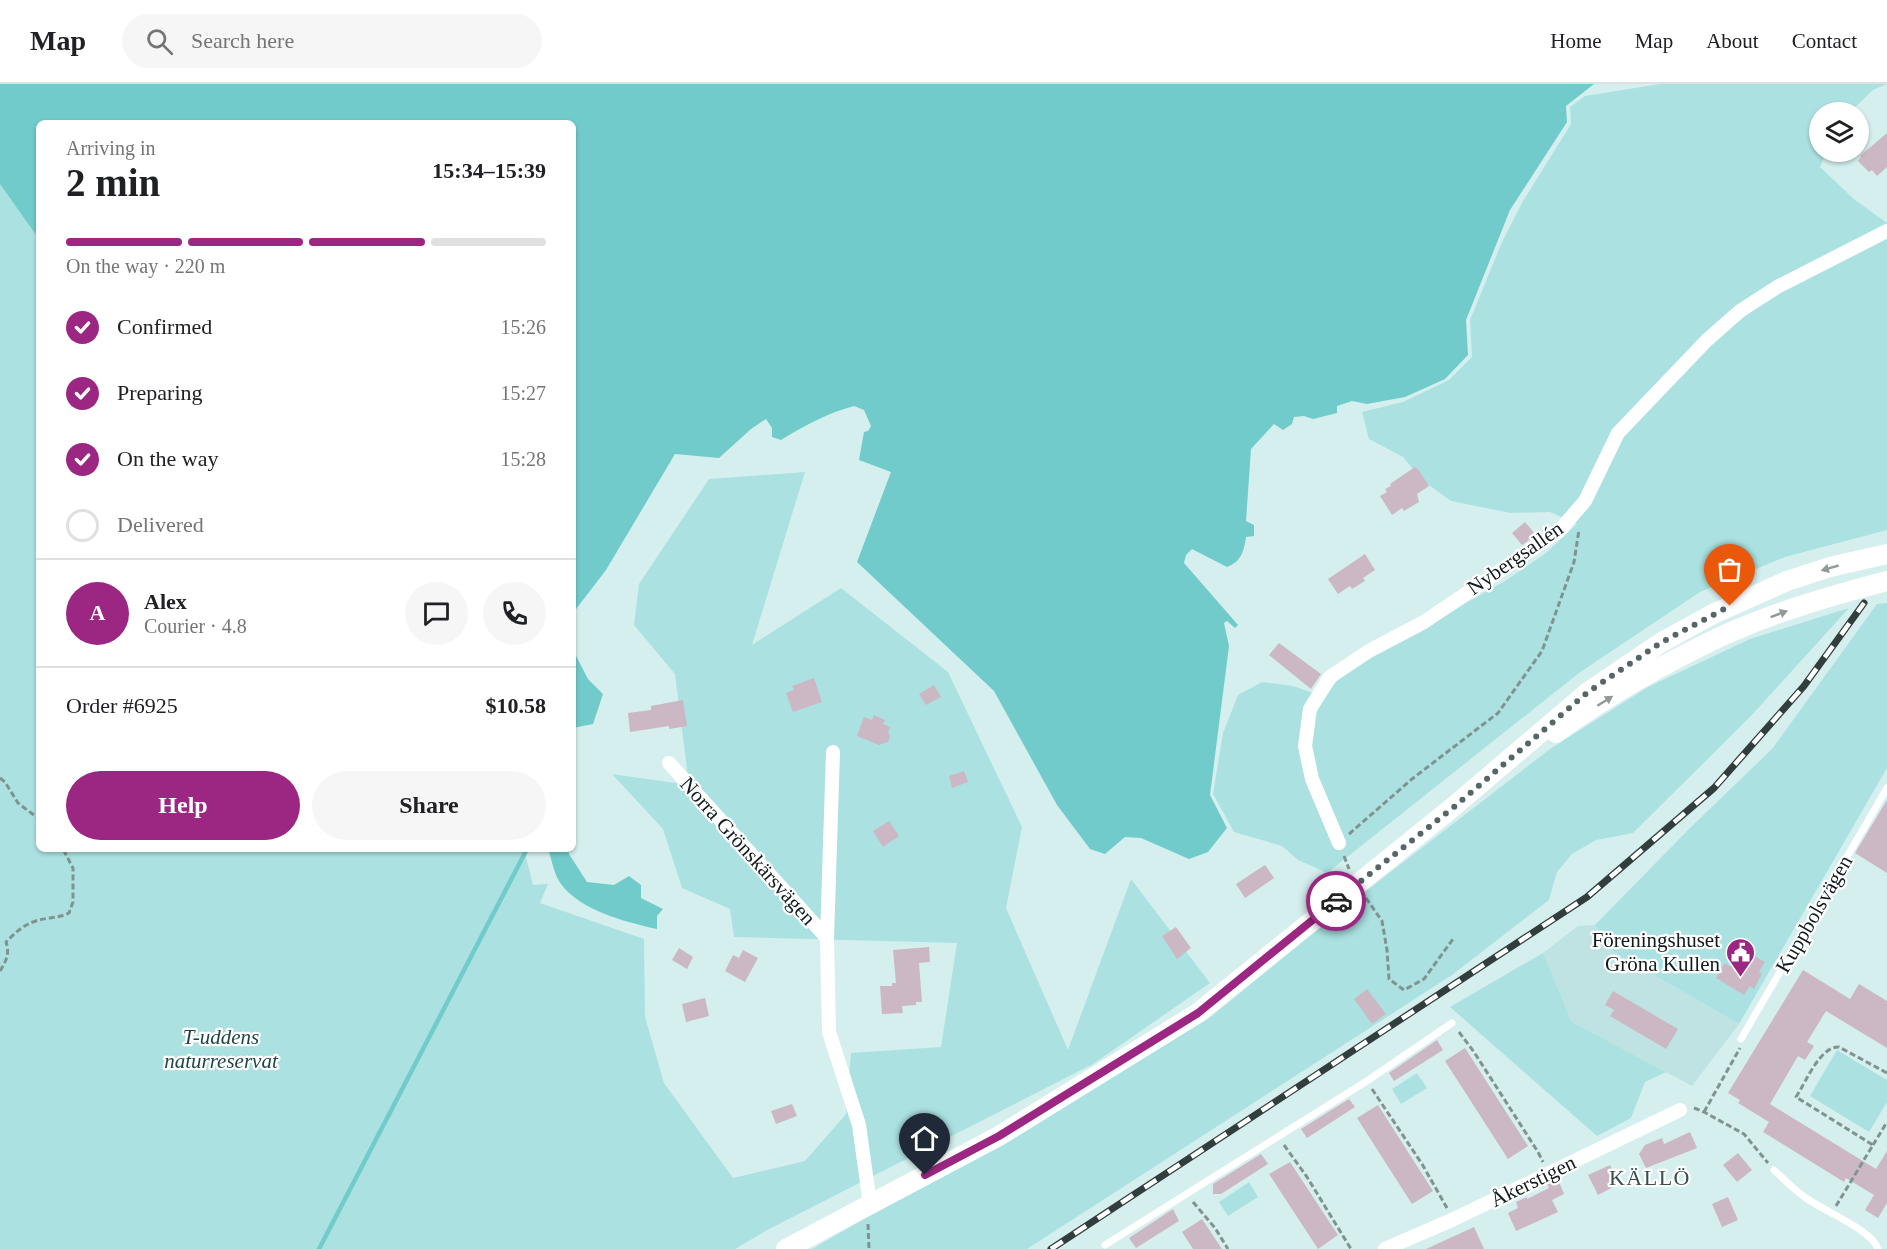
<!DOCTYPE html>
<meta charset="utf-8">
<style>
:root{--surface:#fff;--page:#f6f6f6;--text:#202124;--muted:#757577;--line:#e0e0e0;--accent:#9c2782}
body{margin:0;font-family:"Times New Roman",serif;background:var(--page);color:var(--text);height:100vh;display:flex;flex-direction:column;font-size:22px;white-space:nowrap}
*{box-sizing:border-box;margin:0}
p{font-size:20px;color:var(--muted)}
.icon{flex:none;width:33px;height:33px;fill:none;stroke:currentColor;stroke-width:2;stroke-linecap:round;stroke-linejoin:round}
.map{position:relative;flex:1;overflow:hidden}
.side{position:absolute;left:36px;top:36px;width:540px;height:732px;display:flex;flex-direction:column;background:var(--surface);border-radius:9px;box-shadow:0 2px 4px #0004}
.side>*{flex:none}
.buttons{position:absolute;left:1809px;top:18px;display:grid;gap:12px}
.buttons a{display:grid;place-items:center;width:60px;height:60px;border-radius:50%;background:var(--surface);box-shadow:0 2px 4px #0004;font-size:30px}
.pin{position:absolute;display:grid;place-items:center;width:51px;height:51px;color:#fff;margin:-62px -26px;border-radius:50% 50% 50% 0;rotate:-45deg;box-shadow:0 0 6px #0007}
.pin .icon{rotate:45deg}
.courier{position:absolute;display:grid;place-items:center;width:60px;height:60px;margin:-30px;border:4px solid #9c2782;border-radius:50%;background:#fff;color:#222;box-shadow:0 2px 8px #0007}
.summary em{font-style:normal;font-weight:800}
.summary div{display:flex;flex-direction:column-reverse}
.summary{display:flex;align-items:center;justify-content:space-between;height:102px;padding:0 30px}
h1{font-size:39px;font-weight:800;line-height:45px}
.bar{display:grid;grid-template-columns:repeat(4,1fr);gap:9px 6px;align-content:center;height:72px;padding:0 30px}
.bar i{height:8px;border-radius:4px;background:var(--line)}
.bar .selected{background:var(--accent)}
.bar p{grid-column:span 4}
.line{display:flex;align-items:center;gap:15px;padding:0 30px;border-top:2px solid var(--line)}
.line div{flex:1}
.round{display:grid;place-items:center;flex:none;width:63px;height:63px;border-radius:32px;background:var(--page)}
ol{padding:0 30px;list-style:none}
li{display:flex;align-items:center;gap:18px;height:66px}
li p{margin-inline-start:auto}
li .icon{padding:6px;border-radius:50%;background:var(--accent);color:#fff;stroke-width:4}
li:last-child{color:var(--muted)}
li i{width:33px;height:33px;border:3px solid var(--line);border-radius:50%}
.action{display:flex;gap:12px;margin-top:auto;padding:12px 30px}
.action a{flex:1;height:69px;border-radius:36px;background:var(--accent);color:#fff;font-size:24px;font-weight:800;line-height:69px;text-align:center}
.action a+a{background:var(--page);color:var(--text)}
header{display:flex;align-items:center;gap:36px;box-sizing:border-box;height:84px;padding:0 30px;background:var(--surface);border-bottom:2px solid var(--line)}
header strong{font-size:28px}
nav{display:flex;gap:33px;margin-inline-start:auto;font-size:21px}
.search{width:420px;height:54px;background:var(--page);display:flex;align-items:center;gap:15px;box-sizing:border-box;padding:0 21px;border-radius:33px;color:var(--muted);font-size:22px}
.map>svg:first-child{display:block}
.built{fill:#bfe3e2}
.green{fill:#abe2e1}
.water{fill:#71cbca}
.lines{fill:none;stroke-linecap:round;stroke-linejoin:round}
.stream{stroke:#71cbca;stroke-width:4.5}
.building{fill:#cbb8c4}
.path{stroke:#809392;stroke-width:3;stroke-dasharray:6 3;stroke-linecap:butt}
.lane{stroke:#fff;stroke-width:7}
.street{stroke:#fff;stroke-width:14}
.secondary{stroke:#fff;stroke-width:20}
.rail-casing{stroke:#323d3d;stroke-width:7}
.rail{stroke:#fff;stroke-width:4.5;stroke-dasharray:14;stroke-linecap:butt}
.oneway{fill:#949898}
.done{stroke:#566565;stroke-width:6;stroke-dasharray:0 10.8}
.route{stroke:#9c2782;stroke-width:8}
.labels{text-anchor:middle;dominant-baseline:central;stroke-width:4.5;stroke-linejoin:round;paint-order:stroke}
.street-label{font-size:21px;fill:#121b1b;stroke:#fff}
.poi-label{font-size:21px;fill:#121b1b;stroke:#fff;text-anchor:end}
.park-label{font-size:21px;font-style:italic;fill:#1d4747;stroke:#fff}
.neighbourhood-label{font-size:22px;letter-spacing:1.5px;fill:#384e4e;stroke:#fff}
</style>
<header>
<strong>Map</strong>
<div class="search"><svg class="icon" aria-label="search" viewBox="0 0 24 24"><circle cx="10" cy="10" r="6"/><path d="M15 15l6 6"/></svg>Search here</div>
<nav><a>Home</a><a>Map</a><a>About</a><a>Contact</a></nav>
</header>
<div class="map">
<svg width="1887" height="1165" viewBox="0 0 1887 1165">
<rect width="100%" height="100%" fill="#d5efee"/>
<path class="built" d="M1595,841l19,27 125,72 -47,62 -120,-64 -29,-69 35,-27z"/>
<path class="green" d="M0,0l39,39v726h485l9,36 15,-1 -8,19 104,36 1,78 19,66 69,95 72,-17 41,-47 5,-61 90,-6 16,-104 -223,-6 -4,-28 -48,-21 -19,-59 -51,-55 77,11 -14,-111 -41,-49 5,-41 70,-105 96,-7 -53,173 89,-57 107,84 74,155 -16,81 62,142 63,-171 79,104 -117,81 -324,165 -34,20h-735z
M1660,0h227l-14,6 -23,22h-30v40h6l-6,15 35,33 32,23v307l-102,27 -85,35 -121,81 -252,200 -29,-13 -16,-14 -48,-14 -21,-38 10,-61 15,-38 24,-13 31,4 32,11 14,-19 32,-22 49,-24 46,-29 39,-22 41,-28 31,-29 -27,-12 -39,1 -60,-12 -29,-21 -19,-23 -34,-18 -7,-27 41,-10 46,-22 23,-23 -2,-37 32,-78 21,-41 48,-77 -1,-17 15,-11z
M1887,519v165l-148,256 -125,-72 -19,-27 95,-97 82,-79 105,-145z
M1849,524l-99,109 -117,116 -37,7 -24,14 -15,18 -8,28 -97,75 -425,274h-215l396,-230 145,-118 197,-152 98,-62 102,-48z
M1543,869l29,69 94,50 -21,10 -14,36 -34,18 -147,-129z
M1837,966l50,30v22l-18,30 -59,-36z
M1417,989l10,15 -26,16 -9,-15z
M1249,1098l9,15 -30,19 -9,-14z"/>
<path class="water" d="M0,0h1594l-28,22 1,16 -57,88 -44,110 2,35 -23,24 -40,18 -38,7 -15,-3 -15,5v7l-24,6 -9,-3 -10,1 -2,7 -9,6 -9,-6 -23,25 -5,72 8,4v11l-8,1c-2,14 -5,25 -19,30l-35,-18 -6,6 -2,8 54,62 -3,3 -8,-7 -3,2 5,23 -19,149 17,33 -19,24 -19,7 -48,-21 -16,-1 -20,17 -15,-5 -33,-44 -63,-114 -137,-129 34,-90 -32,-12 5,-28 4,-1 3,-5 -7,-16 -10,-4c-27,7 -50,20 -73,34l-9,-3v-9l-6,-9 -15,10 -32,29 -44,-4 -69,116 -33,43v-490h-534v116l-39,-55z
M573,566l15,29 15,15 -10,30 -20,4z
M548,765h20l1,5 18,28 27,3 15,-9 12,9v13l22,11 -6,7v13c-31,-7 -76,-18 -96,-45 -7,-9 -9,-24 -13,-35z"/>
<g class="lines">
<path class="stream" d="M319,1165l208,-400"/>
</g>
<path class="building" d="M1887,49v34l-10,9 -5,-6 -3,2 -11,-11 3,-4 -1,-1z
M1415,383l3,2 11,17 -12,8 2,8 -15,9 -2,-3 -10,7 -12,-19 7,-4 -2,-3 6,-3 -1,-2z
M1525,438l11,13 -14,10 -10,-12z
M1365,470l10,16 -12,8 2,3 -13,8 -2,-3 -12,8 -10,-15z
M1279,559l42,31 -10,15 -42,-34z
M814,594l8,24 -29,10 -7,-19 8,-3 -2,-4z
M934,601l7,12 -15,8 -7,-11z
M683,616l4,26 -18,3v-3l-39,6 -2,-19 23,-3v-4z
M874,631l11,5 -2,4 7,3 -2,5 2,4 -2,6 -9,3 -22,-9 7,-19 8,3z
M964,687l4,11 -16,6 -3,-12z
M1887,716v73l-32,-20z
M889,737l10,15 -16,11 -10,-16z
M1265,781l9,13 -29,20 -9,-14z
M1176,843l15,21 -14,11 -15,-23z
M929,863l1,15 -11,1 3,39h-6v3l-14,1 1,7 -21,1 -2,-28h12v-3h4l-3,-33z
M679,864l14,9 -6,12 -15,-9z
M743,866l15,8 -13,24 -20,-11 8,-16 6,3z
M1739,870l11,6 3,-5 12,7 -6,10 3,2 -8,15 -4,-3 -6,9 -28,-17 9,-15 6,4z
M1803,886l47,29 9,-15 28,17v47l-61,-37 -19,31 7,4 -9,14 -7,-4 -28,48 106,65 11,-18v52l-9,15 -13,-8 9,-15 -28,-17 -2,4 -81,-50 6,-10 -31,-19 2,-3 -12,-7z
M1367,905l19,25 -14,10 -18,-25z
M1613,907l65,38 -12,20 -56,-33 4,-6 -9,-5z
M705,914l4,18 -23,6 -4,-18z
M1437,956l6,10 -49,31 -5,-8z
M1465,964l63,98 -20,13 -63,-98z
M1349,1015l6,8 -48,31 -6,-9z
M792,1020l5,12 -21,8 -5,-13z
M1378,1021l55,86 -21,13 -55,-86z
M1690,1048l7,16 -51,20 -7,-14 6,-9 17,-7 2,6z
M1738,1069l14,17 -15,12 -14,-17z
M1261,1070l7,10 -47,30h-8v-10z
M1290,1078l48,73 -20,14 -49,-75z
M1610,1081l9,19 -21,11 -10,-20z
M1558,1095l6,15 -12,6 6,12 -42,19 -8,-18 10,-5 -2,-6 11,-5v2l22,-11 -2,-4z
M1728,1113l10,23 -16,7 -10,-23z
M1173,1125l6,12 -43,27 -7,-10z
M1202,1135l20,30h-29l-11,-17z
M1474,1143l10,22h-58z"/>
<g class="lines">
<path class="path" d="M0,694l5,4 13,21 21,16
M1349,750l63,-55 86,-66 44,-62 32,-89 5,-32
M1344,772l5,13
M1366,814l16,23 5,29 2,29 15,11 20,-11 29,-40
M0,887c6,-10 10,-17 6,-29 8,-8 16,-16 27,-20 12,-5 24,-3 36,-9l4,-11v-34l-10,-19
M1459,948l15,20 64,100 5,10
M1372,1005l50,75 25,44
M1694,1024l10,4 40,22 24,29
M1704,1028l36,-64
M1284,1061l23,32 44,72
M1873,1061l14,-23
M1193,1118l22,26 13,21
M1836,1122l37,-61 -77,-48c10,-15 24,-51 43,-50l48,26
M868,1140l1,25"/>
<path class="lane" d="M1741,955l146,-251
M1774,1086c9,8 18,18 28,25 18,15 70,34 76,54
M1105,1161l262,-164 85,-58"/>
<path class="street" d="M833,668l-6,186 2,94 30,93 11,79
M669,679l158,175
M1339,759l-27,-64 -7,-33 5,-37 20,-32 39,-26 55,-29 135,-91 26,-30 33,-68 89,-93 33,-29 37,-24 110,-56
M1385,1165l69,-30 226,-109"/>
<path class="secondary" d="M1556,649c51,-37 109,-70 166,-97 52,-24 109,-40 165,-55
M786,1165l213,-113 199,-123 255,-206 135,-115 74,-50 51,-28 74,-33 43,-14 57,-13"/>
<defs>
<path id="rail" d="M1051,1165l536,-352 127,-109 90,-102 60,-83"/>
</defs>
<use href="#rail" class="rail-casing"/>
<use href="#rail" class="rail"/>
</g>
<defs><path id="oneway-solid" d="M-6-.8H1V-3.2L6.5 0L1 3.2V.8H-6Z" transform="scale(1.5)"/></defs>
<g class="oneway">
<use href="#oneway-solid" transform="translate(1830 484) rotate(164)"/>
<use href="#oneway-solid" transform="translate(1779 530) rotate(-21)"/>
<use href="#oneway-solid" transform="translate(1605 617) rotate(-32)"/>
</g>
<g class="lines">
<path class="done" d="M1336,817l118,-94 134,-115 74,-50 68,-36"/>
<path class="route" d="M925,1091l74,-39 199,-123 138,-112"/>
</g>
<defs>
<symbol id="civic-pin" viewBox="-11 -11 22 30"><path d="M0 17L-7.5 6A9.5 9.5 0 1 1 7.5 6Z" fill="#9c2782" stroke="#fff"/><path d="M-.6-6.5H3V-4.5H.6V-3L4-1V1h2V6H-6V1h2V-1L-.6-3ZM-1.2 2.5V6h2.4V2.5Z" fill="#fff"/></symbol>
</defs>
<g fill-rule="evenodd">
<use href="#civic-pin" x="1724" y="852" width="33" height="45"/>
</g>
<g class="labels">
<g class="street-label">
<text transform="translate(1515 474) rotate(-35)">Nybergsallén</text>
<text transform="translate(748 767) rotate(48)">Norra Grönskärsvägen</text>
<text transform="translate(1814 830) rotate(-60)">Kuppbolsvägen</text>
<text transform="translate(1533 1097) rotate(-26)">Åkerstigen</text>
</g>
<g class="poi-label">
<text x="1720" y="856">Föreningshuset<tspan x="1720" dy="24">Gröna Kullen</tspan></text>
</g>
<g class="park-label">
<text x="221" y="953">T-uddens<tspan x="221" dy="24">naturreservat</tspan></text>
</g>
<g class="neighbourhood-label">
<text x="1650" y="1093">KÄLLÖ</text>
</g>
</g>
</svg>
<div class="buttons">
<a><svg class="icon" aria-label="layers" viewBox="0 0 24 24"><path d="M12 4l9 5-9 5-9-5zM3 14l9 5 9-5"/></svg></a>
</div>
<div class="pin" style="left:1730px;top:522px;background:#ea580c"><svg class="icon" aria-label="bag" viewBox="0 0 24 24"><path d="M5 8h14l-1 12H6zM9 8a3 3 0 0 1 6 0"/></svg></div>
<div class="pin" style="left:925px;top:1091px;background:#1f2937"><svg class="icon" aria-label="home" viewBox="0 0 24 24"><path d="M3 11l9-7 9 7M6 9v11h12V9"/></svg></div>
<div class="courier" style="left:1336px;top:817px"><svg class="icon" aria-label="car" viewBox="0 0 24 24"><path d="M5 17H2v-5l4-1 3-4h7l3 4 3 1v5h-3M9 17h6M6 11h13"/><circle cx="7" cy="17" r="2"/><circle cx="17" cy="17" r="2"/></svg></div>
<section class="side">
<div class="summary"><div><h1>2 min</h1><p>Arriving in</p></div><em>15:34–15:39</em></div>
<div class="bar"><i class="selected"></i><i class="selected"></i><i class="selected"></i><i></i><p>On the way · 220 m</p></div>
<ol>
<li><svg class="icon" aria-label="check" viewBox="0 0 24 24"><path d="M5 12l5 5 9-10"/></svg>Confirmed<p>15:26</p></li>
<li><svg class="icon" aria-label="check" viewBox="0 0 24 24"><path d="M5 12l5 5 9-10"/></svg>Preparing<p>15:27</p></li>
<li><svg class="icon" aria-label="check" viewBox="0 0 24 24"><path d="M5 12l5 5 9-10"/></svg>On the way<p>15:28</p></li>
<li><i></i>Delivered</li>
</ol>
<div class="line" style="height:108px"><b class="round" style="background:var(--accent);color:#fff">A</b><div><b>Alex</b><p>Courier · 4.8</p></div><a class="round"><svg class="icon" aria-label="chat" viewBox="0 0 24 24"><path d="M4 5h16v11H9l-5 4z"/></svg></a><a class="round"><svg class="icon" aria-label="phone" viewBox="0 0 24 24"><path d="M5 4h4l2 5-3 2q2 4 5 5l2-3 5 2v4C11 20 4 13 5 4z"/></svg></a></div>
<div class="line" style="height:78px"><div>Order #6925</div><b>$10.58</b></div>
<div class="action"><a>Help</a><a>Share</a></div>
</section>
</div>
